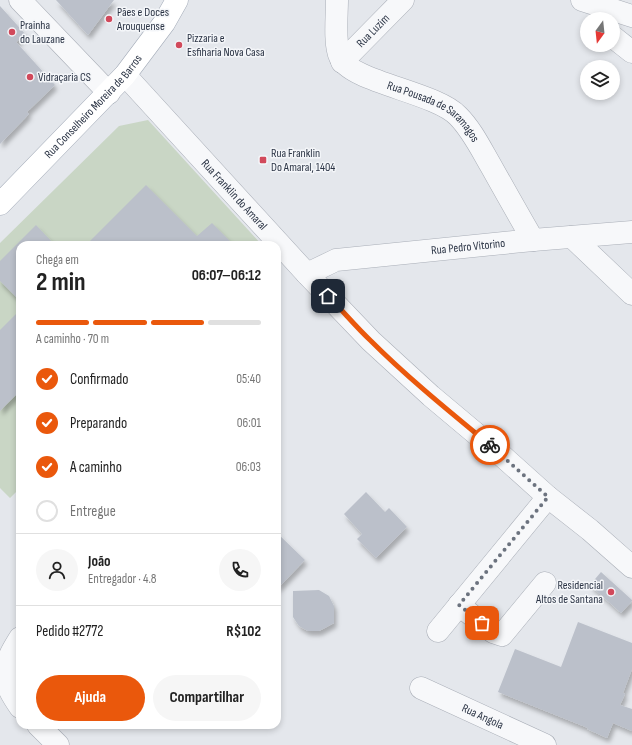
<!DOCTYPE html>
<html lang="pt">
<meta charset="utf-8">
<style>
:root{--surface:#fff;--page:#f6f6f6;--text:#222;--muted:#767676;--line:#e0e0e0;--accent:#ea580c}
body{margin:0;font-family:"Sofia Sans Condensed",sans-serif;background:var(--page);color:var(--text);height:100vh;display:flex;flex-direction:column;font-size:15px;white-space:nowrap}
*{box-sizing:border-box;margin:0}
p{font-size:13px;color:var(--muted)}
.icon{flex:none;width:22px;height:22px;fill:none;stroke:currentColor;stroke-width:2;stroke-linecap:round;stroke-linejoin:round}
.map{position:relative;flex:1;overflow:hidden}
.sheet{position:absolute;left:16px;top:241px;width:265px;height:488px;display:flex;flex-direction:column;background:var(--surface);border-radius:12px;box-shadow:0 2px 6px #0003}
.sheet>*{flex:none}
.needle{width:26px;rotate:195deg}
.tools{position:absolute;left:580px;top:12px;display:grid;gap:8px}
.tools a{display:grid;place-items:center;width:40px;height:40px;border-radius:50%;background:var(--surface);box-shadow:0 2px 6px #0003;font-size:20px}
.pin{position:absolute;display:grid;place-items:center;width:34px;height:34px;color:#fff;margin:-17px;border-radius:8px;box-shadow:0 2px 6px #0006}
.courier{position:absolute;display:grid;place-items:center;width:40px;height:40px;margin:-20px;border:3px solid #ea580c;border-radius:50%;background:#fff;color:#222;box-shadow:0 1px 5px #0007}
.head em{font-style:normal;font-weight:700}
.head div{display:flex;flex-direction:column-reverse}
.head{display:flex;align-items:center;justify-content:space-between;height:68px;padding:0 20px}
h1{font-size:26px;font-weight:700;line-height:30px}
.bar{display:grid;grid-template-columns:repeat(4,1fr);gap:6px 4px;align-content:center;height:48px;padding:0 20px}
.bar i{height:5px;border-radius:3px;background:var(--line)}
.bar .on{background:var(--accent)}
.bar p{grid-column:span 4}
.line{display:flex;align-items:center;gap:10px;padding:0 20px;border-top:1px solid var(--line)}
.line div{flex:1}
.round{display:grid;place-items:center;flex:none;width:42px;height:42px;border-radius:21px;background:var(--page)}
ol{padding:0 20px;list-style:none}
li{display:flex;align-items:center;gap:12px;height:44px}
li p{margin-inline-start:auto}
li .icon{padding:4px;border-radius:50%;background:var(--accent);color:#fff;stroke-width:4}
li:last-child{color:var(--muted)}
li i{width:22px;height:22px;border:2px solid var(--line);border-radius:50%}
.action{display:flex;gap:8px;margin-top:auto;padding:8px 20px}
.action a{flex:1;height:46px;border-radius:24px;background:var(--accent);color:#fff;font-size:16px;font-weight:700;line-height:46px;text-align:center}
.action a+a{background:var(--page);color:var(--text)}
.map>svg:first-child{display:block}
.green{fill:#c9d6c5}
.building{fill:#bbc0ca;filter:url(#shadow)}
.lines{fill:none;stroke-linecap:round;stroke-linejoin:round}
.minor-casing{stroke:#a9aeb7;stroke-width:23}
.major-casing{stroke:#a3abb8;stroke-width:23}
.minor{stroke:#f7f8fa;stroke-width:22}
.major{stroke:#fff;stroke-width:22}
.done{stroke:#6c737f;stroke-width:4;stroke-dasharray:0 7.2}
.route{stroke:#ea580c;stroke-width:5}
.poi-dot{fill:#d1495b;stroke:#f4f6f9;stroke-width:1.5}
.labels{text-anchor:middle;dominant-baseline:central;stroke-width:3;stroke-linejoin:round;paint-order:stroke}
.poi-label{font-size:12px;fill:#2b3445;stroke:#f4f6f9;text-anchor:start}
.street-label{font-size:12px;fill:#2b3445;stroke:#f4f6f9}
</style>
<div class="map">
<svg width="632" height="745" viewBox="0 0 632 745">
<defs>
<filter id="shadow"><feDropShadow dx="2.5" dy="4.5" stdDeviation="2" flood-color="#0004"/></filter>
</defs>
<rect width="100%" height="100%" fill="#e4e7ec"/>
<path class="green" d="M148,120l114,125h-242v243l-10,10 -10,-10v-245l119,-117z"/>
<path class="building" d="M56,0h58l-26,35z
M0,6l26,29 -10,7 39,43 -28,27 2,2 -29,30z
M146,185l51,51 15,-13 22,22h-148z
M36,225l19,20h-35v56l-20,-20v-20z
M20,310v81l-20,20v-81z
M366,492l19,20 4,-4 18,19 -31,31 -19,-19 5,-5 -18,-20z
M277,533l28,27 -28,29z
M601,572l31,28v1l-11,12 -31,-28z
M319,590l10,6 5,10v17l-15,8h-11l-9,-5 -6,-9v-26z
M578,622l54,21v26l-9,24 2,1 -5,11 12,4v22l-19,-8 -6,15 -20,-9 1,-1 -90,-36 17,-43 46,18z"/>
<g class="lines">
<defs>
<g id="minor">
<path d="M20,0l89,93"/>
<path id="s1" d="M337,0c0,15 -3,44 3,57 10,25 95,35 118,59 14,14 23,33 33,50 14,25 28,50 42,74"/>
<path d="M582,0l50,16"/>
<path d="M613,37l19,15"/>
<path id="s2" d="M342,62l61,-62"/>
<path id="s3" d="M125,75l182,199 64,67 60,55 68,57 49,44 42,33 42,37"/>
<path d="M572,237l60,57"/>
<path id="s4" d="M307,274l29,-14 197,-20 99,-8"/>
<path d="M459,605l34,27 9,3 43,-52"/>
<path d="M438,631l110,-134"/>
<path d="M20,638c-19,30 -20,40 0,69"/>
<path id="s5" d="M421,688l124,57"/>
<path d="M38,725l20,20"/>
</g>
<g id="major">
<path id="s6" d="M0,204l125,-129 39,-52 13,-23"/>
</g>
</defs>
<use href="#minor" class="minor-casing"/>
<use href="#major" class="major-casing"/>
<use href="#minor" class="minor"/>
<use href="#major" class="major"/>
</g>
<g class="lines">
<path class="done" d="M482,623l-23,-18 89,-108 -58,-52"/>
<path class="route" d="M328,296c15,15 28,31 43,45 37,37 79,71 119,104"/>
</g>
<g class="poi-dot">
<circle cx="109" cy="19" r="4"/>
<circle cx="12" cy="32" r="4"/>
<circle cx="179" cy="45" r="4"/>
<circle cx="30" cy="77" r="4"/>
<rect x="259" y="156" width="8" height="8" rx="2"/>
<circle cx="611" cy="592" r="4"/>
</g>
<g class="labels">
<g class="poi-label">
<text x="117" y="12">Pães e Doces<tspan x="117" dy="14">Arouquense</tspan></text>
<text x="20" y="25">Prainha<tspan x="20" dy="14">do Lauzane</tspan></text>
<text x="187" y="38">Pizzaria e<tspan x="187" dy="14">Esfiharia Nova Casa</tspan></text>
<text x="38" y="77">Vidraçaria CS</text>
<text x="271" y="153">Rua Franklin<tspan x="271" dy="14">Do Amaral, 1404</tspan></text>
<text x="603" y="585" text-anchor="end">Residencial<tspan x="603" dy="14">Altos de Santana</tspan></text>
</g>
<g class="street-label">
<text stroke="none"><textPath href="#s2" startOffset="44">Rua Luzim</textPath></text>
<text stroke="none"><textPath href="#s6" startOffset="135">Rua Conselheiro Moreira de Barros</textPath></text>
<text stroke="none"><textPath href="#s1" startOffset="168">Rua Pousada de Saramagos</textPath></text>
<text stroke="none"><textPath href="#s3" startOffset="162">Rua Franklin do Amaral</textPath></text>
<text stroke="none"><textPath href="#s4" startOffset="165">Rua Pedro Vitorino</textPath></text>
<text stroke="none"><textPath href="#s5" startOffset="68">Rua Angola</textPath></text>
</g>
</g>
</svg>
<div class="tools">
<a><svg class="needle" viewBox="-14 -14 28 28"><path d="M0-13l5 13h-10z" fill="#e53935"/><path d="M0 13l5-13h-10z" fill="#767676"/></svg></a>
<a><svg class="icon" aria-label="layers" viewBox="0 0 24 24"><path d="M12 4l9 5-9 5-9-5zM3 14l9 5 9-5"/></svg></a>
</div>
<div class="pin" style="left:482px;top:623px;background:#ea580c"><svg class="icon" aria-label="bag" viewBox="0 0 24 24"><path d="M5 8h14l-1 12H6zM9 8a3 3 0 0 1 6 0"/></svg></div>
<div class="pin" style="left:328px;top:296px;background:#1f2937"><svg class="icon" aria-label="home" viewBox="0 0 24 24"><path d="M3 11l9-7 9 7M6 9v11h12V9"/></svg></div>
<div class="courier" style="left:490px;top:445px"><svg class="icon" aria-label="bike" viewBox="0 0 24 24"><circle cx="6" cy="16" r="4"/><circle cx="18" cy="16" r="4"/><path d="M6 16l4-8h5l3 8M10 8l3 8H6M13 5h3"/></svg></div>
<section class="sheet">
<div class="head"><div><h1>2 min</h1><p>Chega em</p></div><em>06:07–06:12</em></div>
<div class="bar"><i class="on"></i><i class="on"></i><i class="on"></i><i></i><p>A caminho · 70 m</p></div>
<ol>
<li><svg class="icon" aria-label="check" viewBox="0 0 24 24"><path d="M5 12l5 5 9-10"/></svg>Confirmado<p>05:40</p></li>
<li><svg class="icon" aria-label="check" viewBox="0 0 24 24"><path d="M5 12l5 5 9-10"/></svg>Preparando<p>06:01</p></li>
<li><svg class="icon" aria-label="check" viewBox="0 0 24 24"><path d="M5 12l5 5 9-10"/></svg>A caminho<p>06:03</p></li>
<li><i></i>Entregue</li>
</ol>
<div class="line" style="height:72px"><a class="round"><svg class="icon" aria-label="person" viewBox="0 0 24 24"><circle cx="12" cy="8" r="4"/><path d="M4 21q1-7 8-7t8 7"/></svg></a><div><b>João</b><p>Entregador · 4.8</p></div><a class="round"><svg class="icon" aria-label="phone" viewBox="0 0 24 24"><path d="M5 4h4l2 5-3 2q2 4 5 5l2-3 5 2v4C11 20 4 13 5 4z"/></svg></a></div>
<div class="line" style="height:52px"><div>Pedido #2772</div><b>R$102</b></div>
<div class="action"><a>Ajuda</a><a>Compartilhar</a></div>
</section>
</div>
